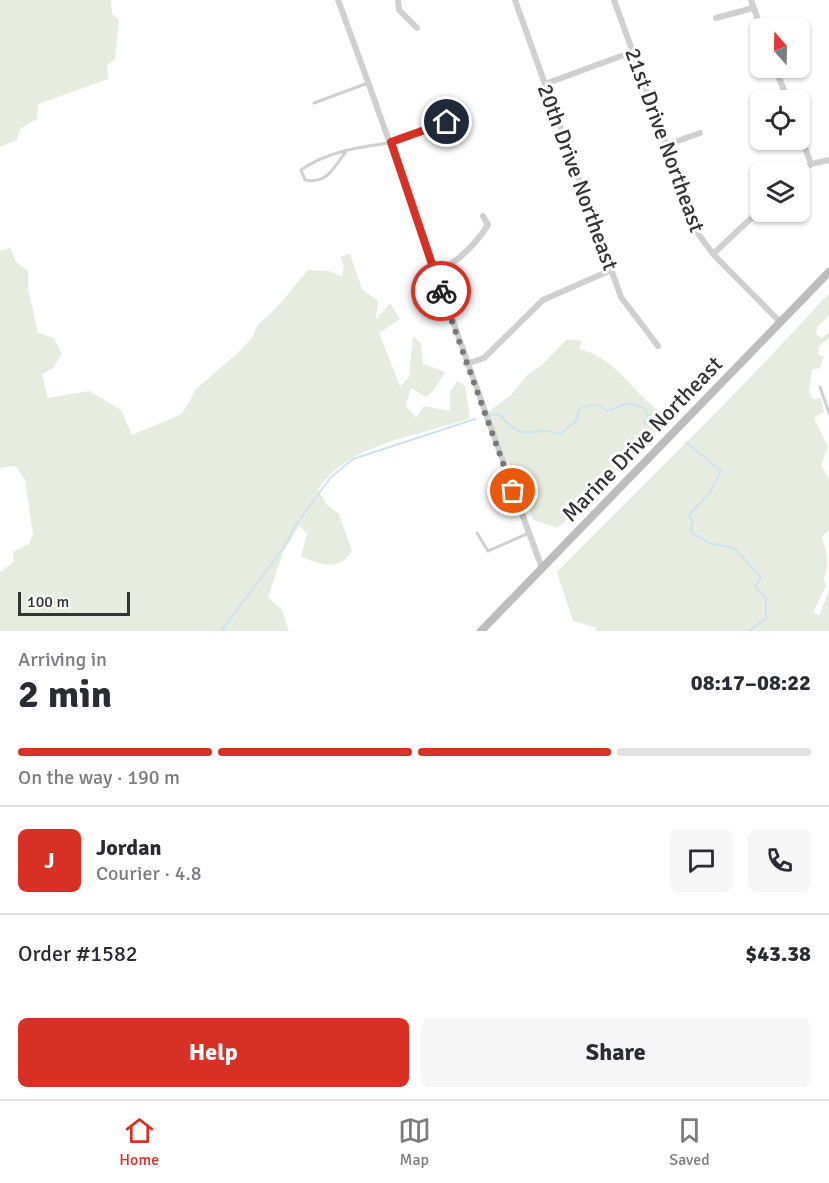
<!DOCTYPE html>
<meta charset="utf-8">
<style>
:root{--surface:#fff;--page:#f7f7f7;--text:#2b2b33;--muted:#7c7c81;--line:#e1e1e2;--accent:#d93025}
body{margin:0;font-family:Signika,sans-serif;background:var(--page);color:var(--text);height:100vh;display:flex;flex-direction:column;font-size:22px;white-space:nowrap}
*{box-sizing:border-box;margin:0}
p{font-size:20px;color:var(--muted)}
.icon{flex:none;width:33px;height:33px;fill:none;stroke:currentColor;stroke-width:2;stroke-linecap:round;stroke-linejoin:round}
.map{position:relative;height:631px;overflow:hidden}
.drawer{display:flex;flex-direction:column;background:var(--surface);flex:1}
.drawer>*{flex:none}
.needle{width:39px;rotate:340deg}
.tools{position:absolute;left:750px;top:18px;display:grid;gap:12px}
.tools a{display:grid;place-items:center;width:60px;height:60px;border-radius:9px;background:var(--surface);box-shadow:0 2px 4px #0004;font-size:30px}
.scale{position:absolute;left:18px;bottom:15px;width:112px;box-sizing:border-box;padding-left:6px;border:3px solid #333;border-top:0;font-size:16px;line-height:21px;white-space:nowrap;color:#333;-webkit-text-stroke:4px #fff;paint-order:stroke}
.pin{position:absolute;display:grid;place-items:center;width:51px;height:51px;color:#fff;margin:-26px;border:3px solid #fff;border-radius:50%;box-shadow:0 2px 6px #0007}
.courier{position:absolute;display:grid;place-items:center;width:60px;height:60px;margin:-30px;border:4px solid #d93025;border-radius:50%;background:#fff;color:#222;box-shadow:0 2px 8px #0007}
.overview em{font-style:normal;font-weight:800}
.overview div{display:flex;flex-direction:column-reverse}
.overview{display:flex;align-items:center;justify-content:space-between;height:102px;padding:0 18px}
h1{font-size:39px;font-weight:800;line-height:45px}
.bar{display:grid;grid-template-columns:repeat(4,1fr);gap:9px 6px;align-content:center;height:72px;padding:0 18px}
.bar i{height:8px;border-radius:4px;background:var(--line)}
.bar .on{background:var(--accent)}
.bar p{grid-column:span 4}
.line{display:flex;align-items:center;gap:15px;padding:0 18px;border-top:2px solid var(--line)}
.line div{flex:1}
.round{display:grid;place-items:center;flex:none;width:63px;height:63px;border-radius:9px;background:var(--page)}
.action{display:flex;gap:12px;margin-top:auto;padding:12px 18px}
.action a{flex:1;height:69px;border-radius:9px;background:var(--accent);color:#fff;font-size:24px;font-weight:800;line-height:69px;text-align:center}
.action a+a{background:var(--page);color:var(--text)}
.menu{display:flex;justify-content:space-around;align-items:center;height:84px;border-top:2px solid var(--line);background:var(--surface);font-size:16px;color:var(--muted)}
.menu a{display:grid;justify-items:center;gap:3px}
.menu .on{color:var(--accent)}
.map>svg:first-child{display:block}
.green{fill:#e6ecdf}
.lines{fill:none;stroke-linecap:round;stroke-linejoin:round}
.stream{stroke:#cfe2ee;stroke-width:2}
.service{stroke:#d0d0d0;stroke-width:3}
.minor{stroke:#d0d0d0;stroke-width:6}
.secondary{stroke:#bdbdbd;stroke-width:8}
.done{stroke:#7a7a7a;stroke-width:6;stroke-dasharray:0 10.8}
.route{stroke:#d93025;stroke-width:8}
.labels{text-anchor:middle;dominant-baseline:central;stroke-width:6;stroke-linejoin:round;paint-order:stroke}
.street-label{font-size:22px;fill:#333;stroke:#fff}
</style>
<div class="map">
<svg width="829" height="631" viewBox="0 0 829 631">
<rect width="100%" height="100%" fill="#fff"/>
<path class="green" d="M0,0h111l1,14 7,6 -4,39 -8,6 1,14 -70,25 -1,15 -17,10 -3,11 -17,7z
M10,248l6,14 12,9v17l10,45 16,5 8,16 -9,14 -11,6 6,24 41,-7 32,19 11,25 50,-21 14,-25 45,-39 12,-14 4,-10 22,-21 29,-35 21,1 13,6 2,-11 -4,-9 10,-3 12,35 16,12 -2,18 14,-16 10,16 -21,14 21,53 9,-9 4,-41 8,7 2,21 22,8 -11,18 -8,7 -15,-9 -5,18 10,12 8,-12 26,5v-19l7,-11 8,5 5,32c-49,18 -123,25 -152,72l8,14 13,10 13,37c-13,21 -32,14 -51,5l6,-23 -8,-7 -15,24 -16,47 14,13 7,21h-289v-59l14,-10 -1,-10 16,-8 4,-9 -8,-55 -9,-14 -16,2v-217z
M829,293v22l-12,12 -1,7 6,4 7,-6v6l-10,8 -1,8 6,3 -4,11 -8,1 -3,22 4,8 8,-1 3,14 -10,6 14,29 -7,18 8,14v51l-7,7c5,14 7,27 2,42l2,7 -13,26 6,4 10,-26v41h-234l2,-3 -24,-7 -16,-49c91,-93 185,-182 272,-279z
M567,339l15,2 -3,8c39,8 57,52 91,68l-112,111 -25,-8 -15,-46 -15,-18 -15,-44 23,-17 17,-21 13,-8z"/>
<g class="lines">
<path class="stream" d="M489,414l11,1c28,32 31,8 60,19l16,-13 3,-12c12,-5 18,-7 28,2l21,-8 16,5 4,7 -3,9 22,2
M686,442l35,29 -11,21 -21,23 4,6 -2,11 18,11 25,5 27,29 -6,10 11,11v20l-17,13
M221,631l64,-85 12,-23 34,-46 22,-18 122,-40"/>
<path class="service" d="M314,103l54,-20
M346,151c-11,15 -19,34 -41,29l-4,-10c25,-18 58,-23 88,-27
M820,387l9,26
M477,533l11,18 41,-18"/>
<path class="minor" d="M338,0c70,189 134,380 204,568
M398,0l1,10 18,18
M515,0l106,297 37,49
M614,0l85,235 14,19 67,68
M751,0l10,28
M716,18l37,-10
M775,68l13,32
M545,84l87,-32
M800,133l11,31
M391,142l56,-20
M666,145l34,-12
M800,174l11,-10 18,-4
M713,254l47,-44
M435,273c21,-10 40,-28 53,-48l-5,-9
M466,364l18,-6 59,-58 68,-30"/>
<path class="secondary" d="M481,631l348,-359"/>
</g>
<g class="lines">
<path class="done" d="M441,291l72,200"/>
<path class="route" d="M441,291l-50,-149 56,-20"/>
</g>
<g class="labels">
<g class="street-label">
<text transform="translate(665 140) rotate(70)">21st Drive Northeast</text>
<text transform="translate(578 177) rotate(70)">20th Drive Northeast</text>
<text transform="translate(642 439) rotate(-46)">Marine Drive Northeast</text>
</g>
</g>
</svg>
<div class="tools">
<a><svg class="needle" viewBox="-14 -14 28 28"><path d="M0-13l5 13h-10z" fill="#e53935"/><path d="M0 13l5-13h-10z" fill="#7c7c81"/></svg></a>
<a><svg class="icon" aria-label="locate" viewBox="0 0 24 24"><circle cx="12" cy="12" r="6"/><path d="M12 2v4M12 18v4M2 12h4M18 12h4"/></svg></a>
<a><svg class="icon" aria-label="layers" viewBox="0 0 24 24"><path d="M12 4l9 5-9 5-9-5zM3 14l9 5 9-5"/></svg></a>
</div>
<div class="scale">100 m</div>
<div class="pin" style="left:513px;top:491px;background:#ea580c"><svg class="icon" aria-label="bag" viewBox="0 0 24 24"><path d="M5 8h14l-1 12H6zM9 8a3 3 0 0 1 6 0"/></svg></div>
<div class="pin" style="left:447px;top:122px;background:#1f2937"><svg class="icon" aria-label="home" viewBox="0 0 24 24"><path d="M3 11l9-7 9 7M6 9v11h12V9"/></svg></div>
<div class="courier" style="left:441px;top:291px"><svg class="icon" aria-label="bike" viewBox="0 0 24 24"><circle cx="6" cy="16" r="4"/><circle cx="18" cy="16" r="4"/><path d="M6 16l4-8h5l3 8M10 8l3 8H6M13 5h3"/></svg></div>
</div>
<section class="drawer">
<div class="overview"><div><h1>2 min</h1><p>Arriving in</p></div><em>08:17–08:22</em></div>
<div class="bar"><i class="on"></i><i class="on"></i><i class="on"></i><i></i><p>On the way · 190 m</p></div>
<div class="line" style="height:108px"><b class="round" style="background:var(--accent);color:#fff">J</b><div><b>Jordan</b><p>Courier · 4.8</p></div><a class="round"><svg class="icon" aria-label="chat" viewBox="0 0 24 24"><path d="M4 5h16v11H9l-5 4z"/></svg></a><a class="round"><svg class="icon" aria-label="phone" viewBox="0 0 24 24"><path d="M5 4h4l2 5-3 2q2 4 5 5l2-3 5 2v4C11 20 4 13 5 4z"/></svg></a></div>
<div class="line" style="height:78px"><div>Order #1582</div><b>$43.38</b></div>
<div class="action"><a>Help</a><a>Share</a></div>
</section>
<nav class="menu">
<a class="on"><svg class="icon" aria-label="home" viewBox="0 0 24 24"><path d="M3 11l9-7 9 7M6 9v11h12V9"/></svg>Home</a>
<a><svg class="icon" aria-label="map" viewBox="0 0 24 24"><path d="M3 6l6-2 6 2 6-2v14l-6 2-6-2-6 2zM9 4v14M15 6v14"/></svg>Map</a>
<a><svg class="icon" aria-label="saved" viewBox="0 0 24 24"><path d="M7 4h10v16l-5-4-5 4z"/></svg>Saved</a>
</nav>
